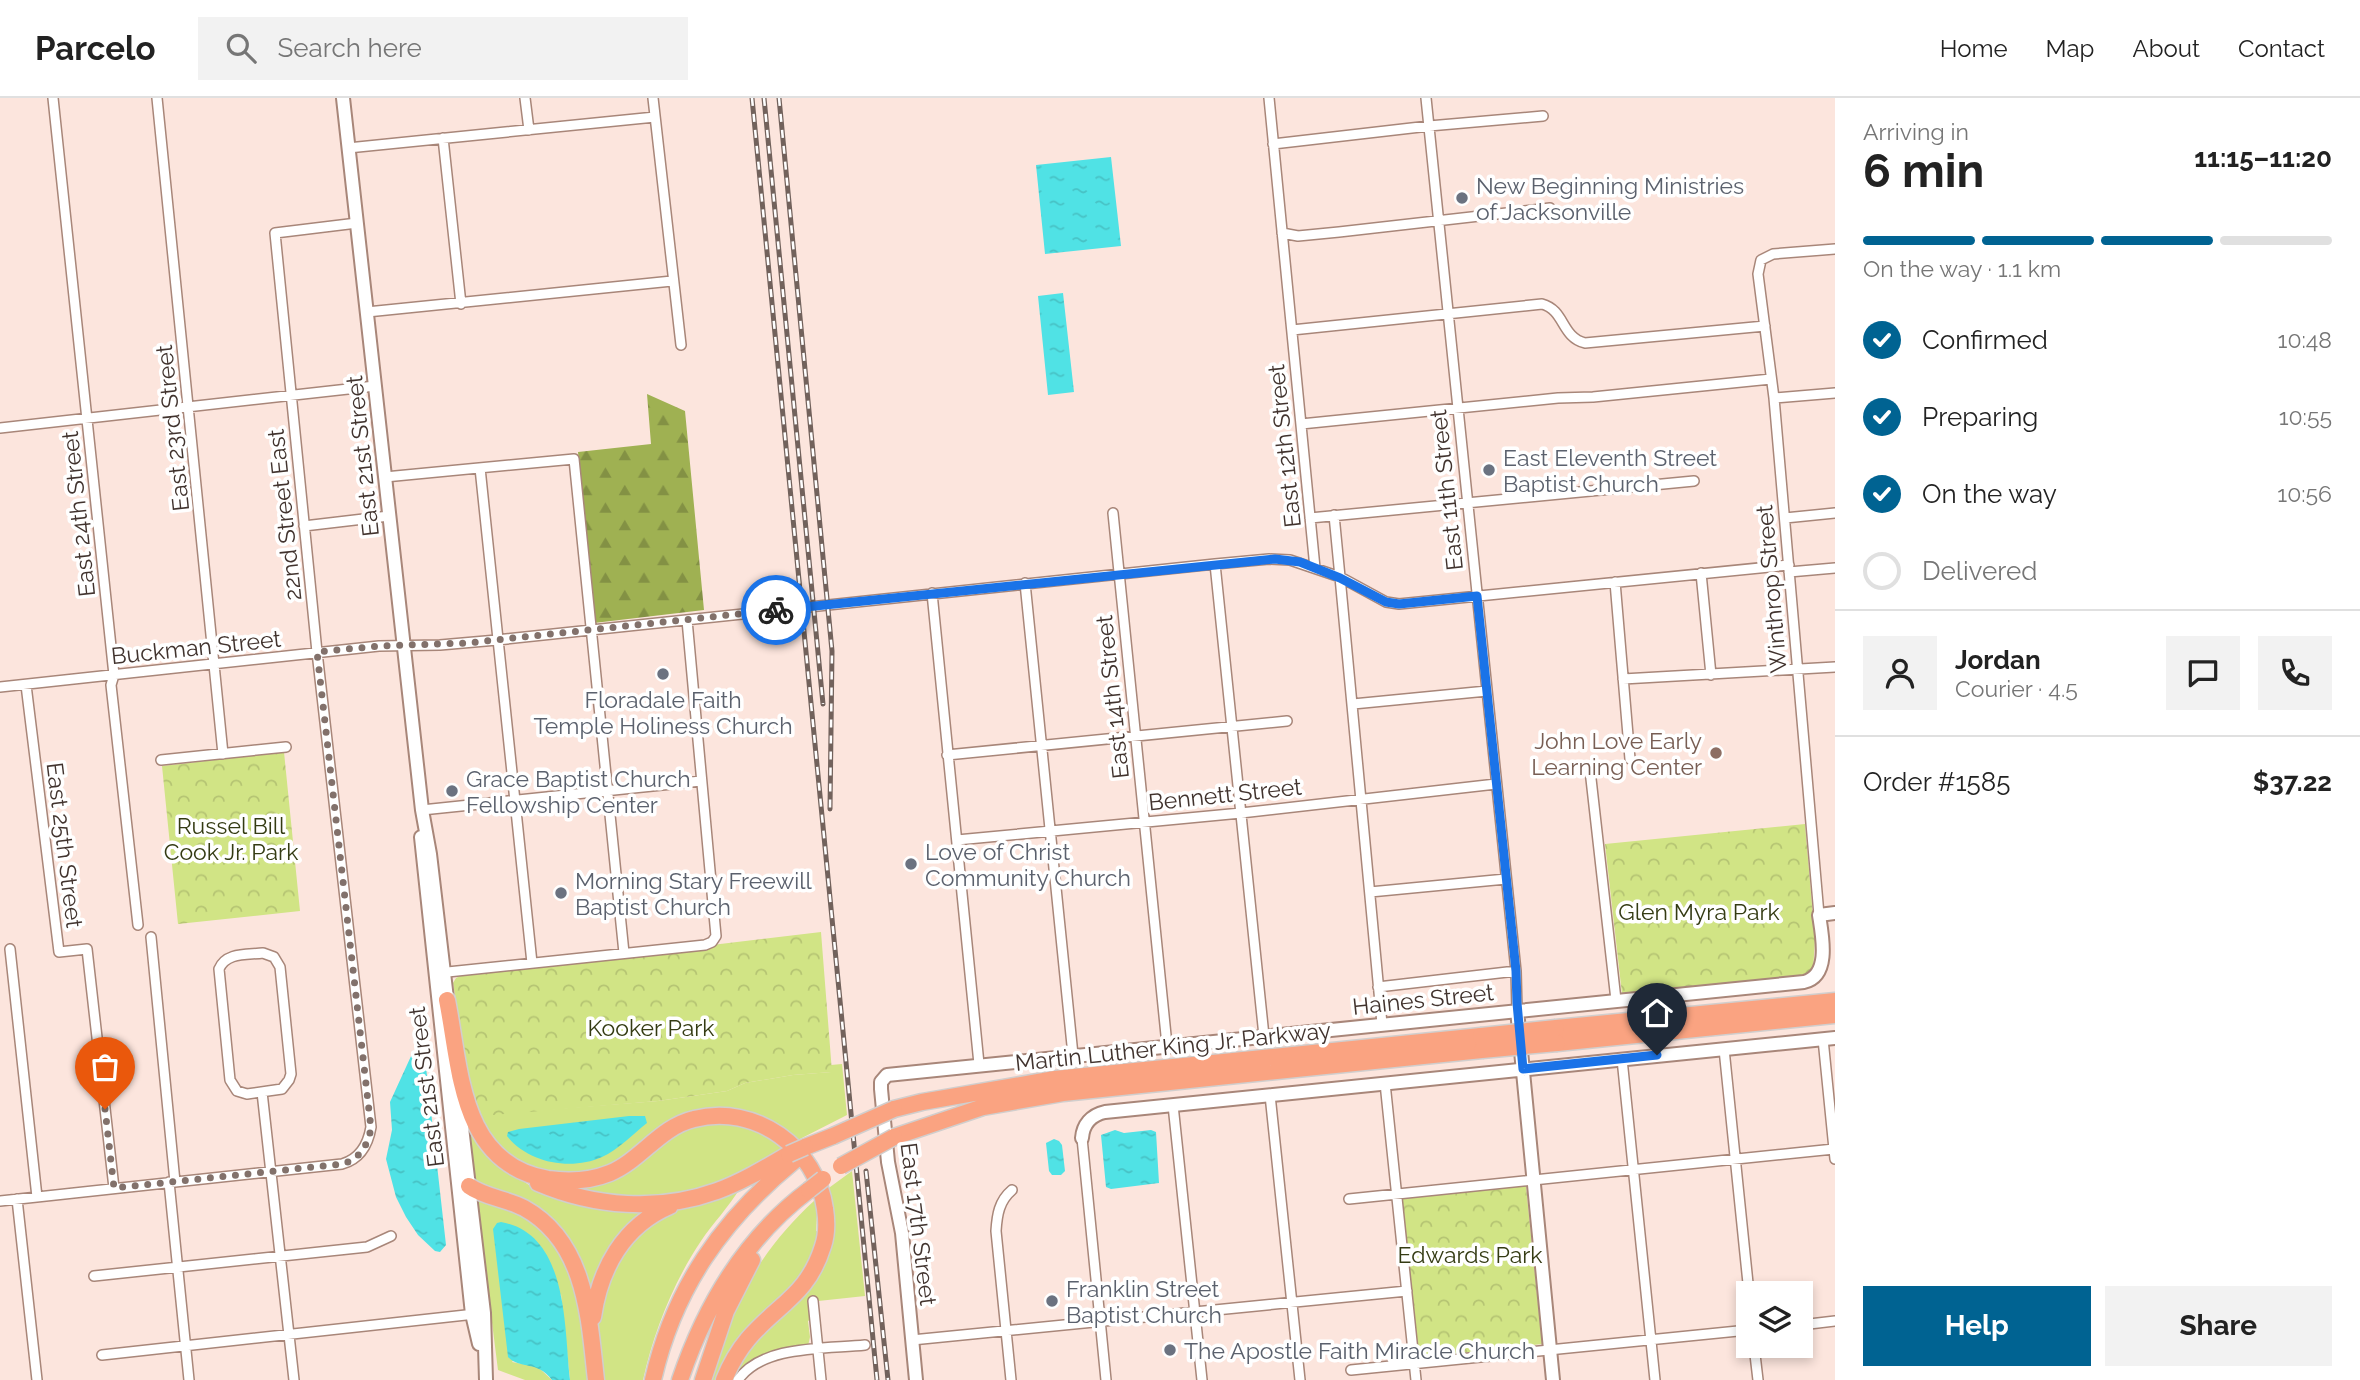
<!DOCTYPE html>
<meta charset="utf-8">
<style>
:root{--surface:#fff;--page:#f2f2f2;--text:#222;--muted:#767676;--line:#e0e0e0;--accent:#006392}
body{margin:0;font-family:Raleway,sans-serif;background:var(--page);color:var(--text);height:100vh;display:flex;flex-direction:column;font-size:26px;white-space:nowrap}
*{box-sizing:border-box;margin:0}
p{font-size:23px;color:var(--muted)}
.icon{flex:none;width:38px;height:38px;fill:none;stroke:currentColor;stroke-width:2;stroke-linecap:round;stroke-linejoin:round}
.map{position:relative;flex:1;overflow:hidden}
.panel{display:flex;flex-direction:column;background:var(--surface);width:525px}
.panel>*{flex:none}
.fabs{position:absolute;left:1736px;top:1183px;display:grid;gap:14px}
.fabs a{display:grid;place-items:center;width:77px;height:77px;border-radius:0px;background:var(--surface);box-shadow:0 4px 10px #0003;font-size:35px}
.pin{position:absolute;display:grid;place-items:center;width:60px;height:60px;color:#fff;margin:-72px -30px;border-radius:50% 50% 50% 0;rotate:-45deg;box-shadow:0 0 7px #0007}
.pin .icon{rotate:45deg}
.courier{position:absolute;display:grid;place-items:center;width:70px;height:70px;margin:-35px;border:5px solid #1a73e8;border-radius:50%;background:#fff;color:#222;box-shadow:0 2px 9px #0007}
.headline em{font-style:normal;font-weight:700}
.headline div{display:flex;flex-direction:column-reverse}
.headline{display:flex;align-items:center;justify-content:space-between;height:119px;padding:0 28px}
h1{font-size:46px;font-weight:700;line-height:52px}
.bar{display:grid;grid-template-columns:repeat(4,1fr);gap:10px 7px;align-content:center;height:84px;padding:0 28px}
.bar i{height:9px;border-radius:5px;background:var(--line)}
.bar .selected{background:var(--accent)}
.bar p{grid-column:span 4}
.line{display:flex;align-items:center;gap:18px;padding:0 28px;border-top:2px solid var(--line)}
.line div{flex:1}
.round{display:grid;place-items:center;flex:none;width:74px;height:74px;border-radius:0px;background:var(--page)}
ol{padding:0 28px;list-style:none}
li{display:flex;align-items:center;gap:21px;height:77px}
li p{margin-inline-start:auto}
li .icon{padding:7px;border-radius:50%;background:var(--accent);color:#fff;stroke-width:4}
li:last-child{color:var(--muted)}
li i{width:38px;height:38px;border:4px solid var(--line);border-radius:50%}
.action{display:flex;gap:14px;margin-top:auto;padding:14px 28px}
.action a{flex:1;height:80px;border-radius:0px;background:var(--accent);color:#fff;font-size:28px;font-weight:700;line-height:80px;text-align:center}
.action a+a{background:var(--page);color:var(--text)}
header{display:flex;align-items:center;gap:42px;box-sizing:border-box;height:98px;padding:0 35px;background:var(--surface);border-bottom:2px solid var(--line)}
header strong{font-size:33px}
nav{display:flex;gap:38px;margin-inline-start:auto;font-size:24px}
.search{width:490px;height:63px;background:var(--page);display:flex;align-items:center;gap:18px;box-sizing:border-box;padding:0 24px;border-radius:0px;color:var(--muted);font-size:26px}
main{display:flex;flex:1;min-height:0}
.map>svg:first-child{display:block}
.grass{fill:#d1e485}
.forest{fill:url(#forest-firs)}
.park{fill:url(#park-crowns)}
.water{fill:url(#water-ripples)}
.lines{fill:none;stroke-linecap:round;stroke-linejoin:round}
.street-casing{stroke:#a88679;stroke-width:12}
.secondary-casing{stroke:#a88679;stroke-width:16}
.highway-casing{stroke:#d1cecd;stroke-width:19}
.street{stroke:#fff;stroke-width:9}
.secondary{stroke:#fff;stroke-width:12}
.highway{stroke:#faa381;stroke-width:16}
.rail-casing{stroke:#72625c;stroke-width:5}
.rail{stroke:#fff;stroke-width:2.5;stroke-dasharray:8;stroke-linecap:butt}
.highway-bridge-casing{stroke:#d1cecd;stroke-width:19;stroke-linecap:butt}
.highway-bridge{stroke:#faa381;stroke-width:16}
.done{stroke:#82716b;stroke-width:7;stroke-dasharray:0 12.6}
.route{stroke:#1a73e8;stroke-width:9}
.worship-dot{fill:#6b7280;stroke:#fff;stroke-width:2.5}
.education-dot{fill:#8d6e63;stroke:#fff;stroke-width:2.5}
.labels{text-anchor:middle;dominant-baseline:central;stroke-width:7;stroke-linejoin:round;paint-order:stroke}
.worship-label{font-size:23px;fill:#5b616d;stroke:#fff;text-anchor:start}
.street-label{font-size:23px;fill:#41332e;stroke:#fff}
.education-label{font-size:23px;fill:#785e54;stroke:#fff;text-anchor:end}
.park-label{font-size:23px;fill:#343b13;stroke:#fff}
</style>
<header>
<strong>Parcelo</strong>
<div class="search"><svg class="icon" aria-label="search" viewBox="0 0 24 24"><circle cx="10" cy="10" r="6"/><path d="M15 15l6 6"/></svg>Search here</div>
<nav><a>Home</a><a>Map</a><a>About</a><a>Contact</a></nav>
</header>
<main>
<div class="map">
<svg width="1835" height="1282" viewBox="0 0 1835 1282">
<defs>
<pattern id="forest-firs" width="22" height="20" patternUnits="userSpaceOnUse" patternTransform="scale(1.75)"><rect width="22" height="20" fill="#9fb152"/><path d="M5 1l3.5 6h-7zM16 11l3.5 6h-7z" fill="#839144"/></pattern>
<pattern id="park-crowns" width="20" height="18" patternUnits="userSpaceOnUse" patternTransform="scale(1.75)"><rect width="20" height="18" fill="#d1e485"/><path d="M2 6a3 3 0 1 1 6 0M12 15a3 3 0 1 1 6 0" fill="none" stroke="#b5c473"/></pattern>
<pattern id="water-ripples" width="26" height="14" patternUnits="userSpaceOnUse" patternTransform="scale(1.75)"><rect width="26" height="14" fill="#50e2e5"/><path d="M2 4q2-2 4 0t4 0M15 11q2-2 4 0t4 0" fill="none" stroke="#47c2c5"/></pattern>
</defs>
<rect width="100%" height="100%" fill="#fce5dd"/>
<path class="grass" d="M842,966l5,51 -51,26 -81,-28 -114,59 -58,3 -48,-28 -18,-37h3l1,5 177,-14 69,-10 18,-8 48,-8 38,-3v-7z
M722,1023l42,10 20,17 -73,39 -75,15 -70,-15 117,-59z
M469,1036h4l7,13 14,15 38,25 113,23 1,4 -54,80 -24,-48 -94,-63z
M852,1073l13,125 -56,6 1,18 -2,1 2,16 -2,9c-32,4 -56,6 -76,34l15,-34 62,-59 17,-97z
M740,1090c-11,19 -27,35 -39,53 -28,42 -47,90 -58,139h-41l-6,-47 2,-32 29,-59 45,-33z
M476,1097l34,11 37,25 29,49 12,100h-18l-9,-86 -49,68 26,5 14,13h-27l-27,-10z
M815,1102l2,14 -1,17 5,1 -5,23 -97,125h-11c22,-72 50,-128 107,-180z"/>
<path class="forest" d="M647,296l38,17 19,199 -110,13 -16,-171 73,-8z"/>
<path class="park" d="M284,654l16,159 -122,13 -16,-158z
M1805,726l10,115 -2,32 -12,5 -179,18 -17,-150z
M821,834l11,140 -39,3 -48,8 -18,8 -69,10 -177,15 -1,-6 -6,1 -21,-128 3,-5 6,-3z
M1526,1088l16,158 -123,14 -17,-160z"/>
<path class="water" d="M1111,59l10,89 -76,8 -9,-89z
M1063,195l11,99 -26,3 -10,-99z
M417,954h6l2,6 21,187 -6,7 -5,-1 -17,-16 -12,-18 -10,-20 -10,-38 6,-29 -2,-28 22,-48z
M629,1018h16l2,7c-14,11 -29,27 -45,34 -31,14 -74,6 -95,-21l1,-4 11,-3z
M1115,1032l9,3 27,-3 5,2 3,51 -48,6 -5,-2 -5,-52z
M1054,1041l5,2 3,4 3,26 -4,4h-9l-3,-4 -3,-28z
M501,1124c68,12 63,106 69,158h-18c-15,-20 -31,-10 -44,-23l-15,-128 4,-6z"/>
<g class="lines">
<defs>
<path id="street" d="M53,0l61,577 -3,10 27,240
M157,0l66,656
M525,0l4,32
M653,0l28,247
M1269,0l46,470
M1426,0l90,873 1,39
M443,40l18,166
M1273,46l156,-18 114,-10
M348,50l307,-31
M1282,135l16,3 41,-4 211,-24
M367,214l305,-31
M1292,232l250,-26c23,6 19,33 43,39l180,-17
M1774,300l61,-5
M1301,326l257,-26 35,-1 178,-18
M0,330l375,-42
M480,370l52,495
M385,379l189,-18 50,494
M1113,415l54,532
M1334,417l6,62 46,25 13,2 390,-39
M1310,420l384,-37
M1785,420l50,-5
M304,428l85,-10
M1215,466l49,472
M1789,474l46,-4
M1701,475l10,102
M1615,484l15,177
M1025,485l48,472
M932,495l47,471
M1623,581l212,-12
M26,587l33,267 28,-3 27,239
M0,589l379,-41 61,-1 57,-5 718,-76 54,-5 21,1 50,17 42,447
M1353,606l134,-13
M947,657l340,-34
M161,662l125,-13
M1590,672l26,230
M422,712l279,-29
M957,742l284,-27 255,-29
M1370,794l136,-13
M1819,817l-45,-517 -16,-124 3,-14 12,-6 62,-5
M151,839l24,245
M10,851l27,248
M263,855l11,4 6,10 11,107 -2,6 -7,9 -35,5 -10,-3 -7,-11 -11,-111c7,-17 28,-14 44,-16z
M438,875l267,-28 7,-3 4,-6 -29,-316
M1378,889l138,-16
M1823,941l12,120
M1724,951l25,244
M1622,961l33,321
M1385,985l31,297
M262,994l32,288
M1270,997l30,285
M1173,1007l29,275
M1082,1040l24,242
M169,1084l20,198
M17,1101l20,181
M1349,1101l485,-50
M0,1103l342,-37c18,-5 26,-19 29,-37l-54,-475 -42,-419 82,-10
M94,1178l273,-29 24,-11
M813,1203l8,79
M1801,1227l34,-4
M912,1242l495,-49
M1754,1248l4,34
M102,1257l373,-41
M1351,1272l397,-40
M738,1282c24,-35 87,-31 127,-35
M1011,1282l-15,-149c1,-16 3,-30 16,-41"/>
<path id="secondary" d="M343,0l79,712 8,44 18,153
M421,739l51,477 7,30
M1517,912l36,370
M457,987l27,228 2,67
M1082,1040c1,-13 9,-23 23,-26l730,-74
M916,1282l-14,-147 -14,-71 -7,-73v-7l6,-7 917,-93c27,-6 18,-47 15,-67l16,-2"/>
<path id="highway" d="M447,902c14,70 13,164 101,179 21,3 42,2 62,-6 31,-13 50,-46 84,-54 61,-16 123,29 131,90 2,13 2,25 -2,37 -15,49 -45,58 -75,93 -10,12 -18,26 -24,41
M1556,930l279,-27
M1557,945l278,-28
M894,1011l28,-7 133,-23 426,-43
M894,1039l89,-30 80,-14 419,-43
M805,1049l28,-11
M538,1085c56,24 121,29 179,8 25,-9 48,-23 72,-37
M469,1088c15,11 38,13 55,22 62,34 65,109 72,172
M593,1219c7,-48 30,-91 77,-111
M653,1282c21,-92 69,-160 141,-219
M680,1282c25,-74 66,-143 129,-190
M703,1282l23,-69 26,-51"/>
</defs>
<use href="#street" class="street-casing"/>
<use href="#secondary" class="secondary-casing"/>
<use href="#highway" class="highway-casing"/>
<use href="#street" class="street"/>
<use href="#secondary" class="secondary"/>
<use href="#highway" class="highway"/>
<defs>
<path id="rail" d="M752,0l125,1282
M764,0l59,606
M779,0l53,553 -2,158
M866,1073l22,209"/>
</defs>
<use href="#rail" class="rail-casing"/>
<use href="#rail" class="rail"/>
<defs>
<path id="highway-bridge" d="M1481,938l75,-8
M1482,952l75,-7
M833,1038l61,-27
M789,1056l16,-7
M841,1068l53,-29
M809,1092l14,-11"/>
</defs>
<use href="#highway-bridge" class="highway-bridge-casing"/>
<use href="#highway-bridge" class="highway-bridge"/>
</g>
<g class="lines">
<path class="done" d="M105,1011l9,79 228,-24c18,-5 26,-19 29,-36l-54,-476 62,-6 88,-3 309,-33"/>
<path class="route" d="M776,512l499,-51 25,3 40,16 46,24 13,2 78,-8 39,375 1,32 6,66 134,-14"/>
</g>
<g class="worship-dot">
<circle cx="1462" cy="100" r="7"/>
<circle cx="1489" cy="372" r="7"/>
<circle cx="663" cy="576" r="7"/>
<circle cx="452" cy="693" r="7"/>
<circle cx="911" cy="766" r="7"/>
<circle cx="561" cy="795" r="7"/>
<circle cx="1052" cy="1203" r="7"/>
<circle cx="1170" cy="1252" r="7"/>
</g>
<circle class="education-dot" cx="1716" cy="655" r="7"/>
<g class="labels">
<g class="worship-label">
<text x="1476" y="87">New Beginning Ministries<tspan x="1476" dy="26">of Jacksonville</tspan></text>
<text x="1503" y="359">East Eleventh Street<tspan x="1503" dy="26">Baptist Church</tspan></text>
<text x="663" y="601" text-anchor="middle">Floradale Faith<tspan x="663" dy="26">Temple Holiness Church</tspan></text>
<text x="466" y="680">Grace Baptist Church<tspan x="466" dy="26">Fellowship Center</tspan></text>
<text x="925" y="753">Love of Christ<tspan x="925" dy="26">Community Church</tspan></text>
<text x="575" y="782">Morning Stary Freewill<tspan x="575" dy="26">Baptist Church</tspan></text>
<text x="1066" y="1190">Franklin Street<tspan x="1066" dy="26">Baptist Church</tspan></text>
<text x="1184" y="1252">The Apostle Faith Miracle Church</text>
</g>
<g class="street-label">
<text transform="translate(172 330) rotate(-96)">East 23rd Street</text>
<text transform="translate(1284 348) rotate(-96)">East 12th Street</text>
<text transform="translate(362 358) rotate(-96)">East 21st Street</text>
<text transform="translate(1446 392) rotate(-96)">East 11th Street</text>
<text transform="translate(78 416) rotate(-96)">East 24th Street</text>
<text transform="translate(284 417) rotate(-96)">22nd Street East</text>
<text transform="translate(1771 491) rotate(-95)">Winthrop Street</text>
<text transform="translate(196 549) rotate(-6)">Buckman Street</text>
<text transform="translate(1112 599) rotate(-96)">East 14th Street</text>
<text transform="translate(1225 696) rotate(-6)">Bennett Street</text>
<text transform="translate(65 747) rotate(83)">East 25th Street</text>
<text transform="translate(1423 901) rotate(-6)">Haines Street</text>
<text transform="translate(1173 948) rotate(-6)">Martin Luther King Jr. Parkway</text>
<text transform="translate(426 989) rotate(-97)">East 21st Street</text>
<text transform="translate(919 1126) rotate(83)">East 17th Street</text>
</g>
<g class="education-label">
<text x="1702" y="642">John Love Early<tspan x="1702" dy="26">Learning Center</tspan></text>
</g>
<g class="park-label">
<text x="231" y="727">Russel Bill<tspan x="231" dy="26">Cook Jr. Park</tspan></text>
<text x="1699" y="813">Glen Myra Park</text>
<text x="651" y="929">Kooker Park</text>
<text x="1470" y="1156">Edwards Park</text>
</g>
</g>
</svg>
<div class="fabs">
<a><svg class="icon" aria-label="layers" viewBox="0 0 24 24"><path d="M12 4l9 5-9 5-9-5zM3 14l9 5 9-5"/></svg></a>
</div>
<div class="pin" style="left:105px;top:1011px;background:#ea580c"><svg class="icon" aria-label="bag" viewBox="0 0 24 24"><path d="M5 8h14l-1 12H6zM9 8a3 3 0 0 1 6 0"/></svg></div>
<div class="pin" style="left:1657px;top:957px;background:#1f2937"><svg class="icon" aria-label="home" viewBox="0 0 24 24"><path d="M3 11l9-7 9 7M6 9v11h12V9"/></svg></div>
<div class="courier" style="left:776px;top:512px"><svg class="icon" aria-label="bike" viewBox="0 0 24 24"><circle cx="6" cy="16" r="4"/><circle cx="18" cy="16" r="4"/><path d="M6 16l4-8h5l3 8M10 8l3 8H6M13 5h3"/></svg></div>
</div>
<section class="panel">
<div class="headline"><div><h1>6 min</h1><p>Arriving in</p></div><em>11:15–11:20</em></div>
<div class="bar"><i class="selected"></i><i class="selected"></i><i class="selected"></i><i></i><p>On the way · 1.1 km</p></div>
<ol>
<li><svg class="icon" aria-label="check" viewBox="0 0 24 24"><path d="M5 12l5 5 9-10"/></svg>Confirmed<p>10:48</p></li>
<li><svg class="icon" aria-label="check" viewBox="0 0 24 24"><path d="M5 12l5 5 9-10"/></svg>Preparing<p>10:55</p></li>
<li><svg class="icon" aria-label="check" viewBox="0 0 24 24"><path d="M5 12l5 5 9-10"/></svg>On the way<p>10:56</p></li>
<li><i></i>Delivered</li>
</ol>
<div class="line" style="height:126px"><a class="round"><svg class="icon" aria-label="person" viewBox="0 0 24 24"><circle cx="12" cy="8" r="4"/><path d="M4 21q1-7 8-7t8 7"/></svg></a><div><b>Jordan</b><p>Courier · 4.5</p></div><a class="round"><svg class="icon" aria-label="chat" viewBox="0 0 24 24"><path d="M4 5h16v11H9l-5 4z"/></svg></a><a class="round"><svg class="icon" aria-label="phone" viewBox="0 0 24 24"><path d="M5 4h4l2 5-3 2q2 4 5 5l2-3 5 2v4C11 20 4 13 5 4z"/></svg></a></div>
<div class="line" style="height:91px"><div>Order #1585</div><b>$37.22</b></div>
<div class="action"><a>Help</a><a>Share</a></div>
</section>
</main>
